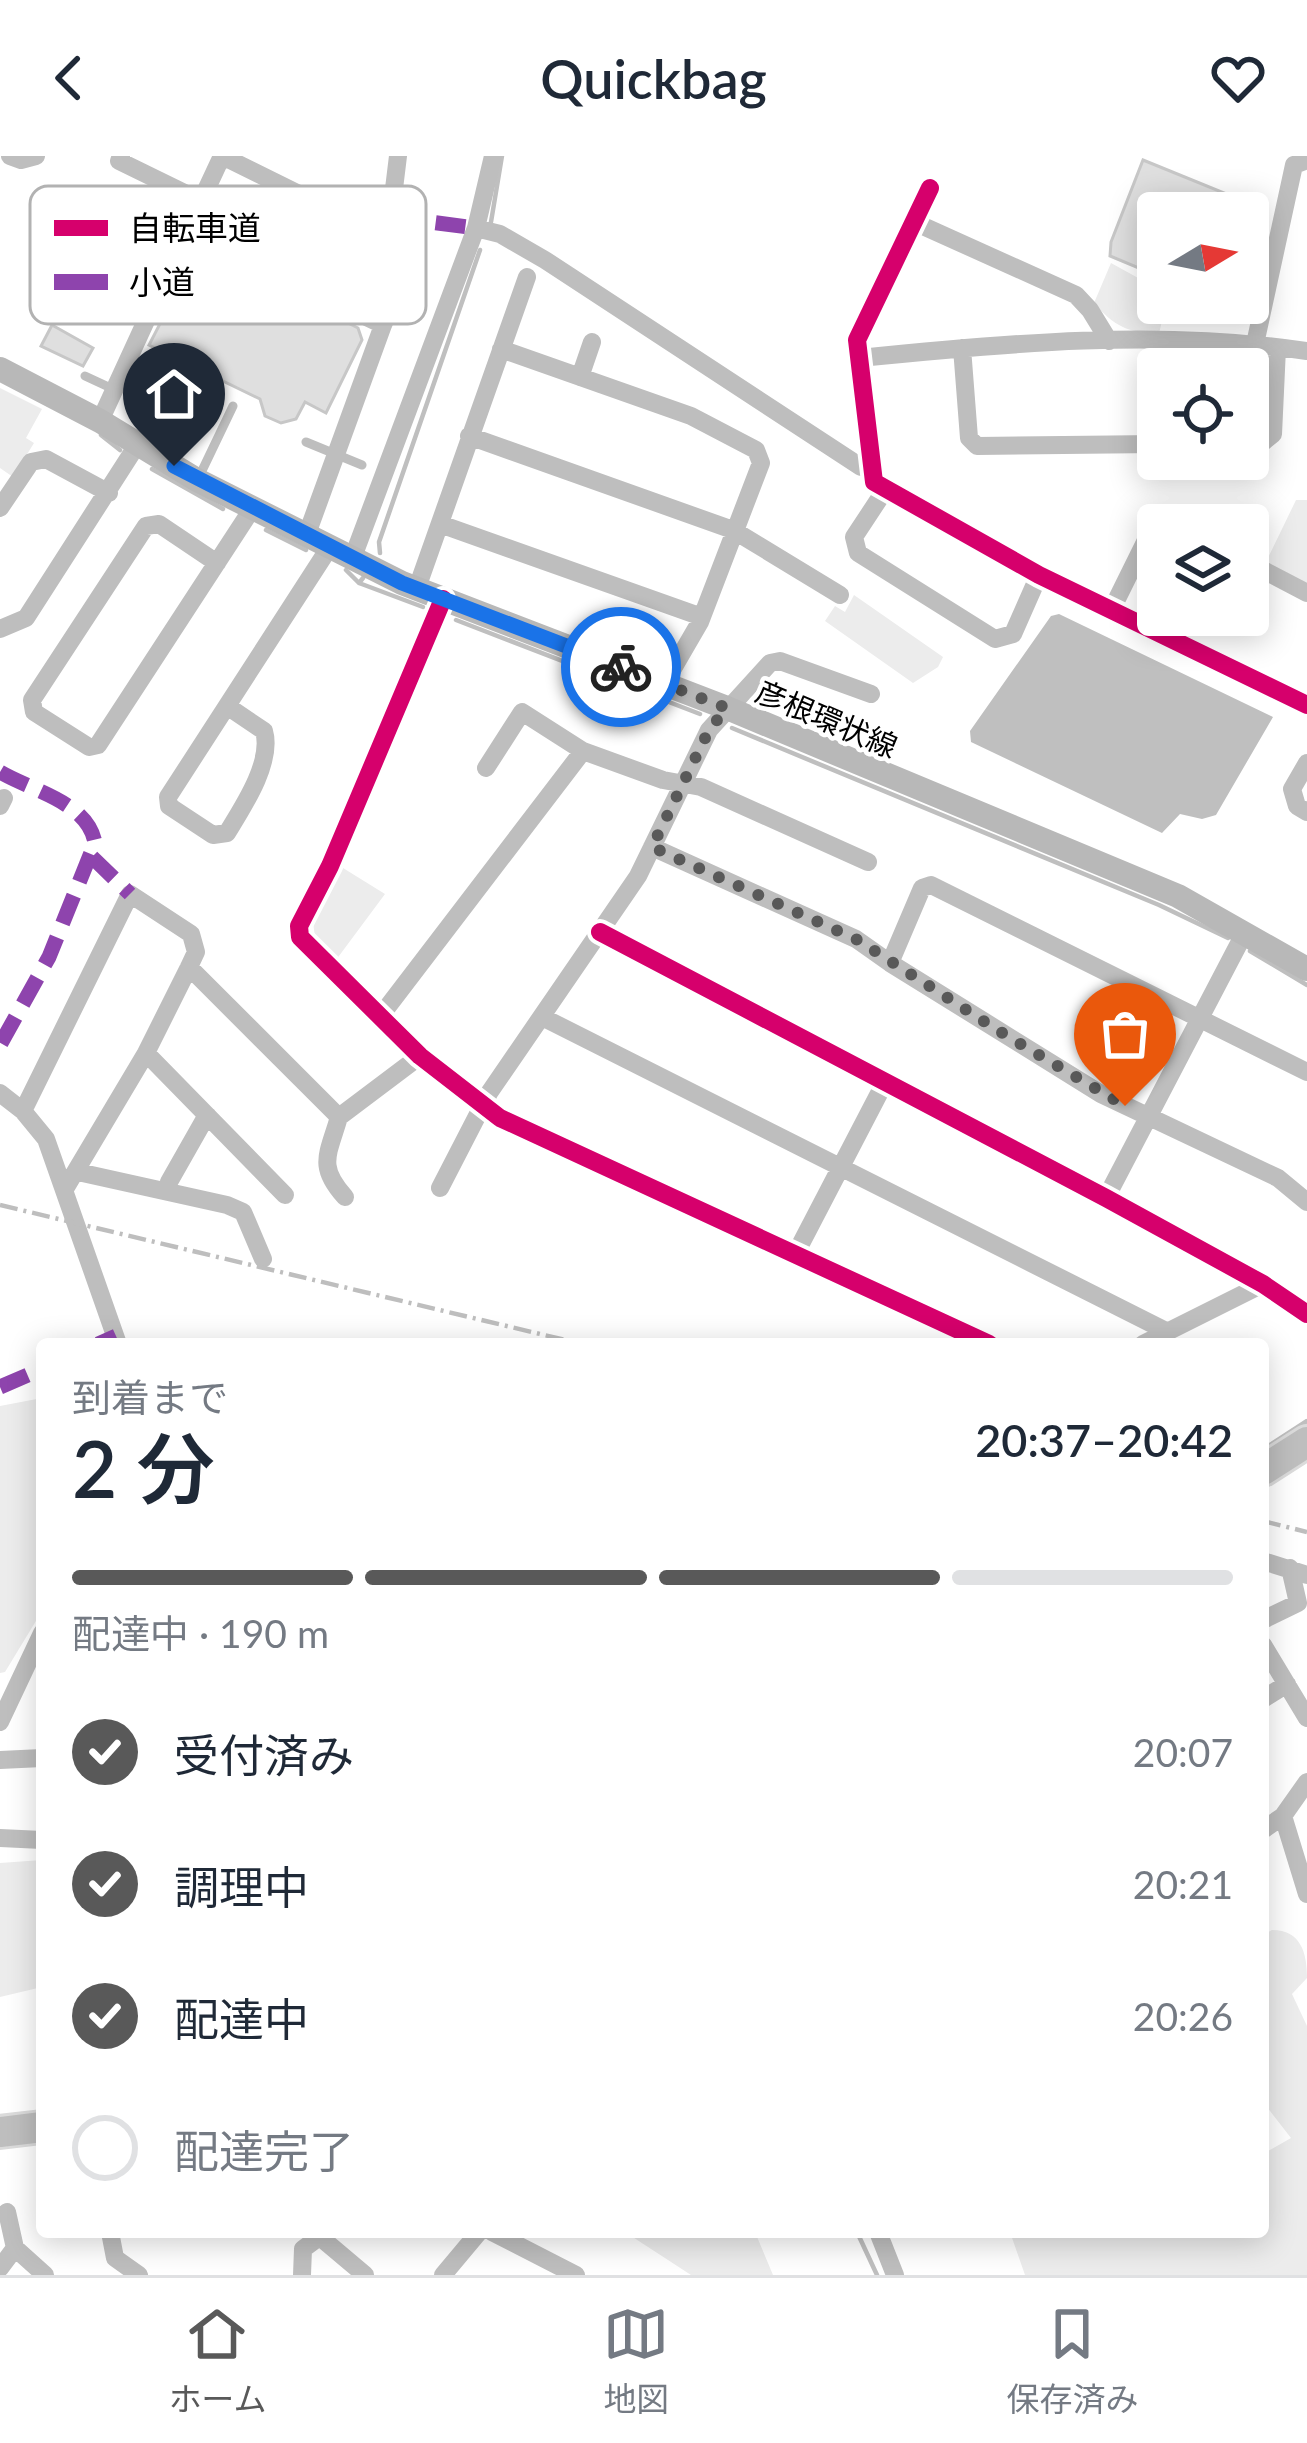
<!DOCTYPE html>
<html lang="ja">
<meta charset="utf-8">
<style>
:root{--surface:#fff;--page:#f6f6f7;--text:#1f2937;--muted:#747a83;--line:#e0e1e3;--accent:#595959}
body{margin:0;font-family:Lato,"Noto Sans JP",sans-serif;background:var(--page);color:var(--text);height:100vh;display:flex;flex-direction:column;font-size:45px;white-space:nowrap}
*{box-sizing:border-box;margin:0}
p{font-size:39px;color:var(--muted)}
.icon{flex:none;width:66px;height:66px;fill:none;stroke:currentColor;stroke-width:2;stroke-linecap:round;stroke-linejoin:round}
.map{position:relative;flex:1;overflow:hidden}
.details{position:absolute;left:36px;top:1182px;width:1233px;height:900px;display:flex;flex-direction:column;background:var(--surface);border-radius:12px;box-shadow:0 6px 30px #0003}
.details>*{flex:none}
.needle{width:78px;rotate:80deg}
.buttons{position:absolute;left:1137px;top:36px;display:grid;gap:24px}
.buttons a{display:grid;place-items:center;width:132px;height:132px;border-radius:12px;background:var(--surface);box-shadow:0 6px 30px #0003;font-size:60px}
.pin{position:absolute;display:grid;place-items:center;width:102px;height:102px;color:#fff;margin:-123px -51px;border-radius:50% 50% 50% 0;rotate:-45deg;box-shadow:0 0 12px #0007}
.pin .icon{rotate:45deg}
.courier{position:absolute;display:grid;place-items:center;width:120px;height:120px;margin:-60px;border:9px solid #1a73e8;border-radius:50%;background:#fff;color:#222;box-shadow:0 3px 15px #0007}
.overview em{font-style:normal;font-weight:600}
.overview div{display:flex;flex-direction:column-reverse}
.overview{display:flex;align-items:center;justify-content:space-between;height:204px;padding:0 36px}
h1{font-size:78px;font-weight:600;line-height:90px}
.bar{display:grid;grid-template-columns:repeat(4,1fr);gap:18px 12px;align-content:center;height:144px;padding:0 36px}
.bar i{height:15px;border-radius:9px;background:var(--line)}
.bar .on{background:var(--accent)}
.bar p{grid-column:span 4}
ol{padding:0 36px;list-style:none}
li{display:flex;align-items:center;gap:36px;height:132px}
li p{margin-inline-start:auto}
li .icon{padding:12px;border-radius:50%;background:var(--accent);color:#fff;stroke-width:4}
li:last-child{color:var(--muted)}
li i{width:66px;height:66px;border:6px solid var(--line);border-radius:50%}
header{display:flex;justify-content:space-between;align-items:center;height:156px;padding:0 36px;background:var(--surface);font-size:54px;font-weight:600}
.tabs{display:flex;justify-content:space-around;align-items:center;height:168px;border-top:3px solid var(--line);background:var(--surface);font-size:33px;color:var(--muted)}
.tabs a{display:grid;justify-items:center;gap:6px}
.tabs .on{color:var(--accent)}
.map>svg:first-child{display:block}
.green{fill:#ececec}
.water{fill:#bfbfbf}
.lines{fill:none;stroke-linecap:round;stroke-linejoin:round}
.stream{stroke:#bfbfbf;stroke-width:4.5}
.building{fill:#dfdfdf;stroke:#c7c7c7;stroke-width:3}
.trunk-casing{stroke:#dbdbdb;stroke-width:36}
.service{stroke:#bebebe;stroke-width:9}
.minor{stroke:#bebebe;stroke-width:18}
.secondary{stroke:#b8b8b8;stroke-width:24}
.trunk{stroke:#bebebe;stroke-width:30}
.rail{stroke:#bebebe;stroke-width:4.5;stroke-dasharray:18 6 3 6;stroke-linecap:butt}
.quiet{stroke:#8e44ad;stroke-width:15;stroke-dasharray:30 15;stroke-linecap:butt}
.cycleway-casing{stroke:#fff;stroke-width:26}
.cycleway{stroke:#d6006c;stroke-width:18}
.done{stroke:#595959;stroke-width:12;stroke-dasharray:0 21.6}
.route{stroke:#1a73e8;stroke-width:15}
.labels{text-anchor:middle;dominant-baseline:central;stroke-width:9;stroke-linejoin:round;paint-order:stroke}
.street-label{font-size:30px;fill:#000;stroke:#fff}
.key{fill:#fff;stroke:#b2b2b2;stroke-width:3}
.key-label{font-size:33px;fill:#000}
</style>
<header><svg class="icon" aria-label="back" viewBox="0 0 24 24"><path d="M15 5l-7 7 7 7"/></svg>Quickbag<svg class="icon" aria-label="heart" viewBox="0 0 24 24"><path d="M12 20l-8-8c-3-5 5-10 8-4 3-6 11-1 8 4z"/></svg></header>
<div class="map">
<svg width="1307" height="2119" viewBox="0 0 1307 2119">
<rect width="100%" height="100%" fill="#fff"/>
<path class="green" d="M1111,107l47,26v14h8l-7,31c-31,-1 -45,-8 -65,-31z
M0,232l42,21 -16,29 8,5 -21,34 -13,-9z
M1296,344h11v84l-41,-22z
M854,439l89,62 -5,10 -25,16 -88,-62 10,-15 10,6z
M343,712l42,26 -49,66 -21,-23 -2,-15z
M42,1242v213l-37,61 -5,1v-267z
M42,1704v127l-42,10v-134z
M1272,1774c29,0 35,23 35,48l-15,16 15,32v249h-282l-15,-43h253v-78l28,-16 -28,-36v-167z
M625,2076h130l18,43h-82z"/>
<path class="water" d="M1059,458l214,103 -57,98 -14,4 -22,-5 -18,19 -191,-91 -1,-11 81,-115z"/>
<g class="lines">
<path class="stream" d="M491,66l11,-66
M101,279l19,15
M152,313l71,40
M266,374l40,20
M380,397l-1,-11 101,-292
M346,414l13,13
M363,422l-4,5 64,24
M456,464l244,94
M732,572l427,177 69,33
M1250,795l57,34
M1267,1291l40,-26
M857,2076l20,43"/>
</g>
<path class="building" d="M1143,4l96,39 -6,14h-75v70l-9,-4 2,-6 -41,-17 1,-14z
M199,92l159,80 4,12 -36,73 -21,-11 -9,17 -15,4 -16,-7 -5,-17 -111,-54z
M52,169l41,23 -10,18 -42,-20z"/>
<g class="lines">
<defs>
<path id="trunk" d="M1263,1314l44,-28
M0,1976l42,-5"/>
</defs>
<use href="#trunk" class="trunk-casing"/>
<path class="service" d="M127,201l32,16
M85,220l28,13
M306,286l56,23
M199,321l34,-71"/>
<path class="minor" d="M10,0l11,4 15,-4
M121,0l-2,5 82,40 21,-45 166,82 15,9 6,14 -26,64 -195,-93
M930,32l-73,152 17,142 165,93 268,130
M914,66l162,73 14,15 19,31
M476,72l24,6 45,26 316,207 10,-1
M388,82l10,-82
M1255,188l39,-179 13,-5
M962,192l7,90 8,8 181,-2
M501,193l190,67 65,34 5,13 -61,159 -36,62
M860,202c147,-15 300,-29 447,-7
M580,221l12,-35
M100,265l101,-220
M469,280l264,94 107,65
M1248,287h14l11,-9 4,-86
M885,334l-31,47 4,16 137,86 18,-5 26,-59
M0,352l31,-46 15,-3 63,34
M440,368l262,93
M307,378l76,-209
M353,401l123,-329 17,-72
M1248,406l59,31
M217,407l-58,-39 -13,2 -114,174 2,12 55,35 9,-2 154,-236
M417,432l110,-311
M443,443l-113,267 -31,60 1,11 120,119 80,62 489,226
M1111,455l41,-83 6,-2
M0,473l26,-11 111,-173
M227,550l37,25c9,31 -21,76 -37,102l-14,2 -44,-29 -1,-9 163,-252
M1307,607l-15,26 5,17 10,6
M486,612l36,-56 61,39
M0,650l4,-8
M652,691l204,92 34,24 32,-75 9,-3 376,187
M600,776l506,266 157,86 44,30
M890,807l211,131 177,84 29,24
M189,811l150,150 81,-61
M542,861l626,315
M379,862l204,-267 80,29 38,7 167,75
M146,897l139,142
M0,937l23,18 23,28 72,205
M23,955l107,-217 61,40 5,18 -7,15 -43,86 -81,136
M339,961c-11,38 -22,49 6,80
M78,1016l149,33 16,7 20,47
M169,1026l38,-67
M440,1032l49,-95 149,-217 71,-146 61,-67 10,-2 91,33
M1106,1042l139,-266
M795,1099l90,-173
M1143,1188l120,-60
M1263,1405l44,14
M1263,1464l35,-17 -8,-35
M1263,1489l44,73
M1263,1543l24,-15
M0,1566l42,-89
M0,1604l42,-2
M1283,1660l24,78
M1263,1674l20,-14 24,-34
M0,1682l42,2
M7,2056l8,36
M110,2076l5,26 24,17
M492,2076l84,43
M878,2076l17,43
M320,2081l45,38
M0,2112l15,-20 30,27
M302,2119l1,-26 23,-17
M443,2119l36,-43"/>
<path class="secondary" d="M0,213l100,52 97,59 205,103 325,125 451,188 129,73"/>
<use href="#trunk" class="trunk"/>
<path class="rail" d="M0,1049l582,139
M1263,1365l44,11"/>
<path class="quiet" d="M391,61l85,11
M0,616c32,19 88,30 95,71l-46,114 -49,88
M92,701l38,37
M98,1188l18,-8
M0,1231l42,-18"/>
<defs>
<path id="cycleway" d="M930,32l-73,152 17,142 165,93 268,130
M443,443l-113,267 -31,60 1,11 120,119 80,62 489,226
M600,776l506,266 157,86 44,30"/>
</defs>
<use href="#cycleway" class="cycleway-casing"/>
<use href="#cycleway" class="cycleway"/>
</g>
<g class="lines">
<path class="done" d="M621,511l106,41 -18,22 -57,117 204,92 151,97 118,70"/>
<path class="route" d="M174,310l228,117 219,84"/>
</g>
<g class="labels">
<g class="street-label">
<text transform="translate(827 562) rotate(23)">彦根環状線</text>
</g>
</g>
<rect x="30" y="30" width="396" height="138" rx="18" class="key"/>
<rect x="54" y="64" width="54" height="16" fill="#d6006c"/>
<rect x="54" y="118" width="54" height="16" fill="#8e44ad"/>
<g class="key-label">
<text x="129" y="84">自転車道</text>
<text x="129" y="138">小道</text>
</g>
</svg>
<div class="buttons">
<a><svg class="needle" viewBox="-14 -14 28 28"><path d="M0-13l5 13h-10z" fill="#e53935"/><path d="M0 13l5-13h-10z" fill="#747a83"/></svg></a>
<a><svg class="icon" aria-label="locate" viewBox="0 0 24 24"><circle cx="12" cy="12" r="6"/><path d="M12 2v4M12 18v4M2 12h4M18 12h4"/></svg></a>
<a><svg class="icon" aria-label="layers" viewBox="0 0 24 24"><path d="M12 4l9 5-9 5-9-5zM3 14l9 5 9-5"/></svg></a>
</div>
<div class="pin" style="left:1125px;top:950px;background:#ea580c"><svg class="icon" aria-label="bag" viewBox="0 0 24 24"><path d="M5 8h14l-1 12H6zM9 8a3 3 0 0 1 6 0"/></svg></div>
<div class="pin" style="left:174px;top:310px;background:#1f2937"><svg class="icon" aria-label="home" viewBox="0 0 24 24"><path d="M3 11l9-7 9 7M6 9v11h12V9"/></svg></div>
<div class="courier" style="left:621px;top:511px"><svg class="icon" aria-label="bike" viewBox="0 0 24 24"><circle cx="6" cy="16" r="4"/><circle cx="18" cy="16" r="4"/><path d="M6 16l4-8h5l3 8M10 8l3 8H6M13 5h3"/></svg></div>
<section class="details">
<div class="overview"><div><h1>2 分</h1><p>到着まで</p></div><em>20:37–20:42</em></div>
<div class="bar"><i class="on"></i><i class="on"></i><i class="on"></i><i></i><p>配達中 · 190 m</p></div>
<ol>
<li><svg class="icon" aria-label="check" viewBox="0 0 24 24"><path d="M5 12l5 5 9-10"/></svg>受付済み<p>20:07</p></li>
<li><svg class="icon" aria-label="check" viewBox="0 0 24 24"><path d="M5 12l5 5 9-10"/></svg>調理中<p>20:21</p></li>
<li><svg class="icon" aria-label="check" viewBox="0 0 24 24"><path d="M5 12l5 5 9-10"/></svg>配達中<p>20:26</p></li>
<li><i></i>配達完了</li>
</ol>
</section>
</div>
<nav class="tabs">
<a class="on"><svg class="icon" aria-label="home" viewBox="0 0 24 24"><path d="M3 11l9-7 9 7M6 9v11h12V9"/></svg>ホーム</a>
<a><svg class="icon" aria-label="map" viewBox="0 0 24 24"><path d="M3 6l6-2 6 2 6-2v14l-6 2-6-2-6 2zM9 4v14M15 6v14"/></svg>地図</a>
<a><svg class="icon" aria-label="saved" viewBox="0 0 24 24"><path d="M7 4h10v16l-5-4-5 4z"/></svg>保存済み</a>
</nav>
